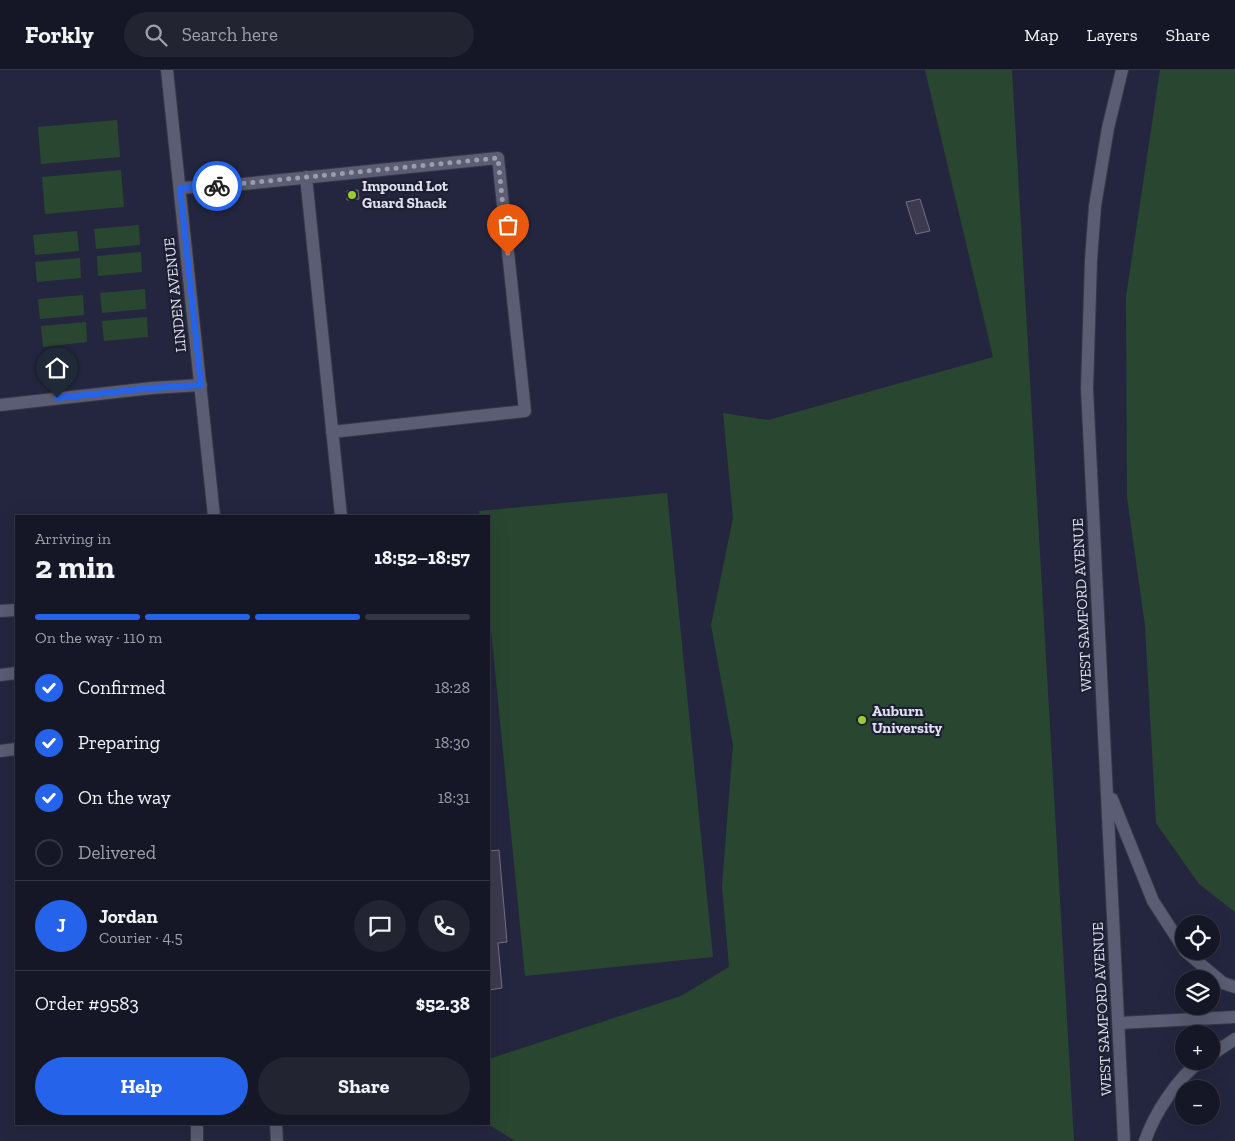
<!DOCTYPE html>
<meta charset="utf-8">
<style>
:root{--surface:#161726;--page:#232432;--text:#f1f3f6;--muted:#9e9fa7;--line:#353643;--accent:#2563eb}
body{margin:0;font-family:"Zilla Slab",serif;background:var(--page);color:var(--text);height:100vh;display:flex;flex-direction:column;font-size:19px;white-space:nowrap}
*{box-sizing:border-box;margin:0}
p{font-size:16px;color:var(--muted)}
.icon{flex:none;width:28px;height:28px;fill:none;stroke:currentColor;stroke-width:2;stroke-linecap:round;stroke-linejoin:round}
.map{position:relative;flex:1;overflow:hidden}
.drawer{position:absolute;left:15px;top:445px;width:475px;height:610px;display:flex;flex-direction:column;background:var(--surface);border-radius:0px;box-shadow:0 5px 20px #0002,0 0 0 1px var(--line)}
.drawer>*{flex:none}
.buttons{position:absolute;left:1175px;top:845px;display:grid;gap:10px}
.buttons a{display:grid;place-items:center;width:45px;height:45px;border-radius:50%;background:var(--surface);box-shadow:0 5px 20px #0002,0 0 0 1px var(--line);font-size:25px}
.pin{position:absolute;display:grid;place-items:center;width:42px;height:42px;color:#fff;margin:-51px -21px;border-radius:50% 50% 50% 0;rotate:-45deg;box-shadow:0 0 5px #0007}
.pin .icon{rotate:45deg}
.courier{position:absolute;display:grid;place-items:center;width:50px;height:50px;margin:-25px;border:4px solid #2563eb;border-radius:50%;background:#fff;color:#222;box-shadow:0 1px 6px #0007}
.overview em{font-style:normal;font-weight:700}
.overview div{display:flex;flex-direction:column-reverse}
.overview{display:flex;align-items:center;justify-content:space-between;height:85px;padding:0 20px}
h1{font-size:32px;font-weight:700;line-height:38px}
.bar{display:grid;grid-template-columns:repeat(4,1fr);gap:8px 5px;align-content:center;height:60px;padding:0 20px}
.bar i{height:6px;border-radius:4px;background:var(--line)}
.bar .active{background:var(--accent)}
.bar p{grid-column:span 4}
.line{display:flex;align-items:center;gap:12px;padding:0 20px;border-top:1px solid var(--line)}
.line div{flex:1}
.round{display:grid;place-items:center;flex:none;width:52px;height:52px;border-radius:26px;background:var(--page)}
ol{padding:0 20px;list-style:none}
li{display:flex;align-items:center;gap:15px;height:55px}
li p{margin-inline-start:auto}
li .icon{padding:5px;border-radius:50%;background:var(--accent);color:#fff;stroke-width:4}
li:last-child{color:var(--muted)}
li i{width:28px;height:28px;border:2px solid var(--line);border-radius:50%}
.cta{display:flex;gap:10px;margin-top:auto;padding:10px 20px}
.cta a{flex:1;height:58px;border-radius:30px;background:var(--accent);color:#fff;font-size:20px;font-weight:700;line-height:58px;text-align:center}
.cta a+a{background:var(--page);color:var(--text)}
header{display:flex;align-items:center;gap:30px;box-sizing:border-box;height:70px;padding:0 25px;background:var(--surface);border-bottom:1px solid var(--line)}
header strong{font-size:24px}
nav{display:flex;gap:28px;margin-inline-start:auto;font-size:18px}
.search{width:350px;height:45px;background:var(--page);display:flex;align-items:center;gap:12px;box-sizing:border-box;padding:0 18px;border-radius:28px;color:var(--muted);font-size:19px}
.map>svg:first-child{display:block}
.built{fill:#24263f;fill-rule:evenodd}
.green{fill:#294730}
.building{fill:#3d3a4f;stroke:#727087}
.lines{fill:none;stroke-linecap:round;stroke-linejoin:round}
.service-casing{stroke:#373848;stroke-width:14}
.minor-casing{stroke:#373848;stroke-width:14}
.tertiary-casing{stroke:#373848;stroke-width:14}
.service{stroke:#5a5d73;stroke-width:12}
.minor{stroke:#5a5d73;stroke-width:12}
.tertiary{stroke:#5a5d73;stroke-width:12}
.done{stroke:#9b9dac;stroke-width:5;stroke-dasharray:0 9}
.route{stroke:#2563eb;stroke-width:6}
.poi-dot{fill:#9acb34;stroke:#1d1f32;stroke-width:2}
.labels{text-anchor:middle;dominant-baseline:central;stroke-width:4.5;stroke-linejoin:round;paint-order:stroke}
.poi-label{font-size:15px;font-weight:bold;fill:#dfe1ee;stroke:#1d1f32;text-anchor:start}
.street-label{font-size:15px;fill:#dfe1ee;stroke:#1d1f32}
</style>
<header>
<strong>Forkly</strong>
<div class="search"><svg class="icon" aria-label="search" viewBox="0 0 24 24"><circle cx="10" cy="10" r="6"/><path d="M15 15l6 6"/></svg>Search here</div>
<nav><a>Map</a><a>Layers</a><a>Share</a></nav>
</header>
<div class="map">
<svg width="1235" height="1071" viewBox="0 0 1235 1071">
<rect width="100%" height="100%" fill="#1d1f32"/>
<path class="built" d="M0,0h1235v1071h-1235zM16,446h473v608h-473zM1184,854h27v27h-27zM1184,909h27v27h-27zM1184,964h27v27h-27zM1184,1019h27v27h-27z"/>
<path class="green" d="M925,0h87l62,1071h-559l-27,-17 1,-65 192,-63 48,-29 -7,-81 11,-141 -22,-120 22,-107 -10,-105 45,7 225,-63z
M1160,0h75v842l-36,-28 -43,-61 -11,-197 -18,-129 -1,-200z
M117,50l3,37 -79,7 -3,-37z
M121,100l3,37 -79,7 -3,-37z
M139,155l1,20 -44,4 -2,-20z
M77,161l2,20 -44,4 -2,-20z
M141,182l1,20 -44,4 -1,-20z
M80,188l1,20 -44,4 -2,-20z
M145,219l1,20 -44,4 -2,-20z
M83,225l1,20 -44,4 -2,-20z
M147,247l1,20 -44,4 -2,-20z
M86,252l1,20 -44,5 -2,-21z
M667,423l46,464 -188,19 -36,-367v-93h-9l-1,-5z"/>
<path class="building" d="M358,120l1,9 -12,1v-9z
M920,129l10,32 -14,3 -10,-32z
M499,780l8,92 -9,1 4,45 -13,2v-139z"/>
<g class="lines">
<defs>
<path id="service" d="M306,107l35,339
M180,118l63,-4 255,-26 27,253 -193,21
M0,335l152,-17 49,-3
M0,541l16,-1
M0,681l16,-2
M197,1071v-17"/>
<path id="minor" d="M167,0l47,446
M0,605l16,-2
M276,1054l1,17"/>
<path id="tertiary" d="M1122,0l-14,58 -13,78 -4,54 -4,129 37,752
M1112,729l41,102 31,48
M1185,881l38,32 12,4
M1119,953l116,-6
M1211,985l24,-16
M1145,1071c9,-27 33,-64 56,-80"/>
</defs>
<use href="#service" class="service-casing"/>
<use href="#minor" class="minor-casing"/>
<use href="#tertiary" class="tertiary-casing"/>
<use href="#service" class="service"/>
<use href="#minor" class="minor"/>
<use href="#tertiary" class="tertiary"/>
</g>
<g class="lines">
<path class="done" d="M217,116l281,-28 10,97"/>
<path class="route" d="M57,328l95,-10 49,-3 -21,-197 37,-2"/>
</g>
<g class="poi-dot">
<circle cx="352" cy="125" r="5"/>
<circle cx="862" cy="650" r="5"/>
</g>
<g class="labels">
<g class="poi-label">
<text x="362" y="116">Impound Lot<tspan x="362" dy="17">Guard Shack</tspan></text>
<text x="872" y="641">Auburn<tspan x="872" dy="17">University</tspan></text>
</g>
<g class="street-label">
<text transform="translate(175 225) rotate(-96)">LINDEN AVENUE</text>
<text transform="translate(1082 535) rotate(-93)">WEST SAMFORD AVENUE</text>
<text transform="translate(1102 939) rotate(-93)">WEST SAMFORD AVENUE</text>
</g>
</g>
</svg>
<div class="buttons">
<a><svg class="icon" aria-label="locate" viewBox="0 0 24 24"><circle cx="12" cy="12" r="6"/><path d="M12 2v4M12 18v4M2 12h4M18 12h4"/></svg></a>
<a><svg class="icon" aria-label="layers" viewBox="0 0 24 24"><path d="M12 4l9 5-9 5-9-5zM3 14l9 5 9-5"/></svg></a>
<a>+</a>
<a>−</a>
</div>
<div class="pin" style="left:508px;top:185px;background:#ea580c"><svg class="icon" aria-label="bag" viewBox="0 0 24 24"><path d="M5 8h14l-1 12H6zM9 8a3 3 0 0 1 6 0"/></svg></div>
<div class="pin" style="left:57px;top:328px;background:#1f2937"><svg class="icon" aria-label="home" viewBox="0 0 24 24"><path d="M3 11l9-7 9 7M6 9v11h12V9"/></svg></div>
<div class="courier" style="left:217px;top:116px"><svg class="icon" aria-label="bike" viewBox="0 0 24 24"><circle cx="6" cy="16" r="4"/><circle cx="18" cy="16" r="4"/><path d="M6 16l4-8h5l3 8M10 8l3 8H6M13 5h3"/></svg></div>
<section class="drawer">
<div class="overview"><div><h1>2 min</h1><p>Arriving in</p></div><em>18:52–18:57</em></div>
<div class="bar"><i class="active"></i><i class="active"></i><i class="active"></i><i></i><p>On the way · 110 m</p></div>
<ol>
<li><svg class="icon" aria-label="check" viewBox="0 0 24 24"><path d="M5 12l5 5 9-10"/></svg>Confirmed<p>18:28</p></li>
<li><svg class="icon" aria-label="check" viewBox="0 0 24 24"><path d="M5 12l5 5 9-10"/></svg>Preparing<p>18:30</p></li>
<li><svg class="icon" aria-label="check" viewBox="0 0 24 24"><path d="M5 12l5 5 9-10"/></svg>On the way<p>18:31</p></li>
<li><i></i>Delivered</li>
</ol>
<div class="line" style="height:90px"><b class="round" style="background:var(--accent);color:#fff">J</b><div><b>Jordan</b><p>Courier · 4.5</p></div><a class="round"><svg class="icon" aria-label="chat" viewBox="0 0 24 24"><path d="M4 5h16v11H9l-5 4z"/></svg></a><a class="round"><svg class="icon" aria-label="phone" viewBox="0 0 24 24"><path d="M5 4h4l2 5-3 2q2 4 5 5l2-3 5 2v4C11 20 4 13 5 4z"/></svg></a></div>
<div class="line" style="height:65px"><div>Order #9583</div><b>$52.38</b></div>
<div class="cta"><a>Help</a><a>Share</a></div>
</section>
</div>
